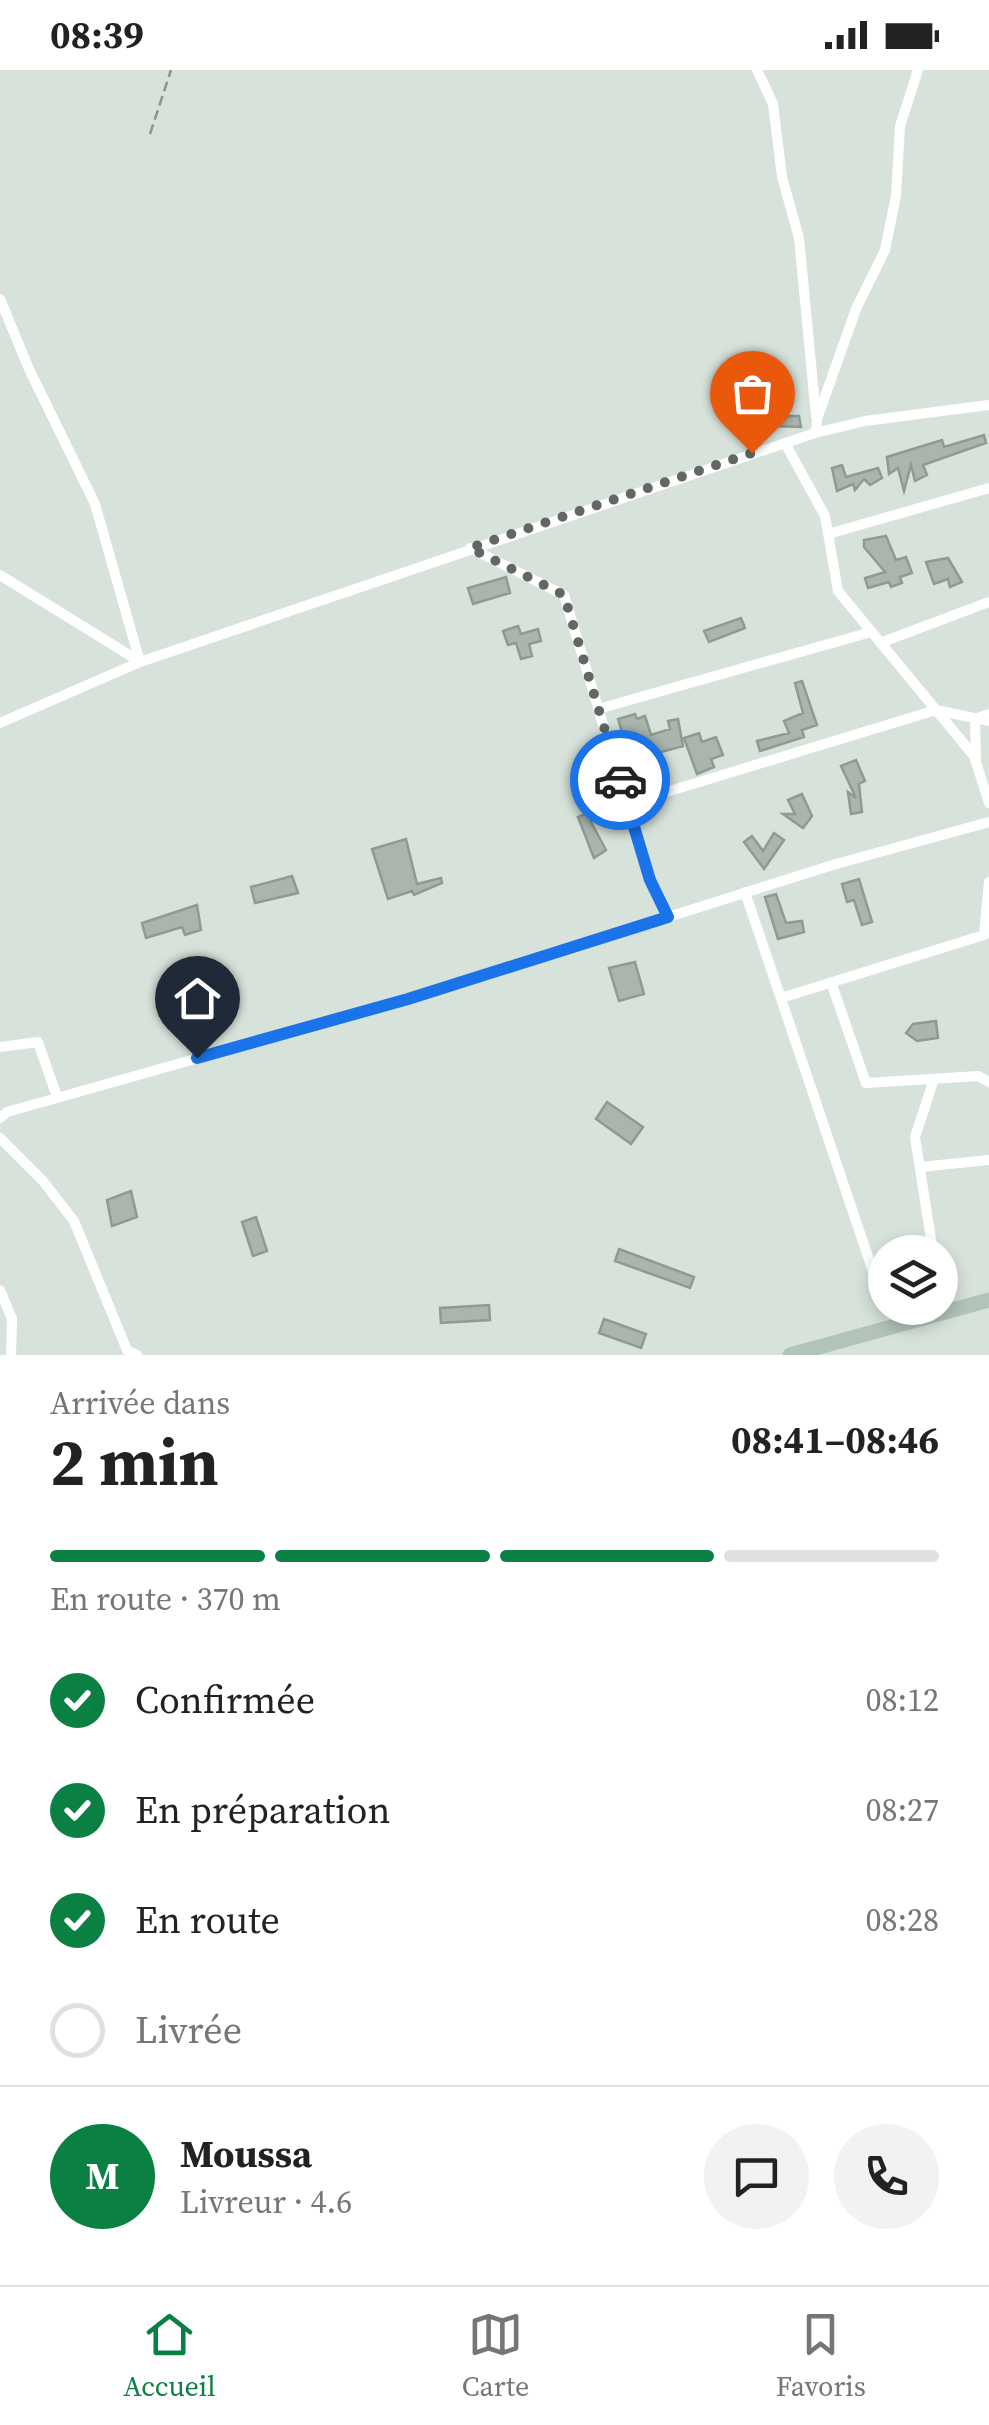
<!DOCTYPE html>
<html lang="fr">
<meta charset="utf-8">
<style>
:root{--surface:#fff;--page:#f2f2f2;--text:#222;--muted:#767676;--line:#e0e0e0;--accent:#0b8043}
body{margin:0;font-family:"Source Serif 4",serif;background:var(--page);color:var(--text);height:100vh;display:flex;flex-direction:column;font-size:38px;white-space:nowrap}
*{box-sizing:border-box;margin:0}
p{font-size:32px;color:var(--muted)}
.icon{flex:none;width:55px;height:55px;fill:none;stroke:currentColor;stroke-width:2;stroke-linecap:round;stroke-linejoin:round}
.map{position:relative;height:1285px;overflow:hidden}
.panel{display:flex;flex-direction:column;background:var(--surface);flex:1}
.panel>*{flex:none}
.fabs{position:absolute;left:868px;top:1165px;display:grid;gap:20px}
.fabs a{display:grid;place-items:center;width:90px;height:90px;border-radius:50%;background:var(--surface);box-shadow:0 5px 15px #0003;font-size:50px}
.pin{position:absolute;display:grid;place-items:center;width:85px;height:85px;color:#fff;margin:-102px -42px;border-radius:50% 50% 50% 0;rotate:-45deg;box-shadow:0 0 10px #0007}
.pin .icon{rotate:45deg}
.courier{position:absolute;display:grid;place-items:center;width:100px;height:100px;margin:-50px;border:8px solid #1a73e8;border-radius:50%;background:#fff;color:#222;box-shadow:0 2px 12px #0007}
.summary em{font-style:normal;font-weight:700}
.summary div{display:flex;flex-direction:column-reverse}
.summary{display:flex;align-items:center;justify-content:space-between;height:170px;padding:0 50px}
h1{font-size:65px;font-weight:700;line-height:75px}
.bar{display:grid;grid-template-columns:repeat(4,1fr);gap:15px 10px;align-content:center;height:120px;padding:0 50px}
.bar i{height:12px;border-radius:8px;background:var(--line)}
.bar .on{background:var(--accent)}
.bar p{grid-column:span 4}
.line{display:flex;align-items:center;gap:25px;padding:0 50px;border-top:2px solid var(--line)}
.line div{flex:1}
.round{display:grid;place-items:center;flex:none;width:105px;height:105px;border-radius:52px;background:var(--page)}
ol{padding:0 50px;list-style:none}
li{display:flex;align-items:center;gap:30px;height:110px}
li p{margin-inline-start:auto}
li .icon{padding:10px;border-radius:50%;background:var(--accent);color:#fff;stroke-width:4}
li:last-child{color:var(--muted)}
li i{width:55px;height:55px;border:5px solid var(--line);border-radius:50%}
.status{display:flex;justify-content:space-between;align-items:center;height:70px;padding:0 50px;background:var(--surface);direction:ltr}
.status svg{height:28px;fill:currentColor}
.tabs{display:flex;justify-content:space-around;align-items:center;height:140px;border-top:2px solid var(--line);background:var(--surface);font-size:28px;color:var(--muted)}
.tabs a{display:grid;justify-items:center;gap:5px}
.tabs .on{color:var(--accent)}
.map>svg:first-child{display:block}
.building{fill:#aab6ad;stroke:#8f9a92;stroke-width:2.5}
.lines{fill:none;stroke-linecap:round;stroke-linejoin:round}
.path{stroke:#8c968f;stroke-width:2.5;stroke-dasharray:10 5;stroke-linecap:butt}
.minor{stroke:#fff;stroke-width:10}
.secondary{stroke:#b2c4b9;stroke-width:15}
.done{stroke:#616863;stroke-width:10;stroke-dasharray:0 18}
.route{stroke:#1a73e8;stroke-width:12}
</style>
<div class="status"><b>08:39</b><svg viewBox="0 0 49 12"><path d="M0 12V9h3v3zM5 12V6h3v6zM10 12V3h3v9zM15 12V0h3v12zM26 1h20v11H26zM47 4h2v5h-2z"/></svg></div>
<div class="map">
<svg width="989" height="1285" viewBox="0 0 989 1285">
<rect width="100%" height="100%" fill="#d7e3da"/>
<path class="building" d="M780,323l3,23h16l2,11 -31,-1 -3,-31z
M984,365l2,8 -63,22 4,10 -12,6 -4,-16 -7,26 -6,-23 -9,6 -2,-17 55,-17 2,7z
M842,395l4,12 32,-9 4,10 -12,7 -6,-6 -9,11 -2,-6 -16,7 -5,-23z
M886,466l10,24 10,-3 6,16 -12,4 2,6 -11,4 -2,-5 -21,6 -3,-10 20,-6 -21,-25v-7z
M948,488l14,24 -12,5 -2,-8 -14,5 -8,-22z
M506,507l4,16 -37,11 -5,-16z
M741,548l4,10 -36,14 -5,-11z
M518,556l3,8 17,-5 3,12 -12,3 3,12 -11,3 -5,-16 -8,2 -5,-14z
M802,611l15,44 -15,5 2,7 -44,14 -3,-10 32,-8 -5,-12 19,-8 -8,-30z
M635,644l2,5 8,-3 6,19 19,-6 -2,-8 10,-2 5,27 -33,9 -4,-16 -27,10 -4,-15 7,-2 -4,-13z
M699,663l3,9 14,-5 7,18 -12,4 3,8 -17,7 -13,-36z
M856,690l9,21 -6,3 3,28 -11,2 -3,-22 8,6 -15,-32z
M802,724l10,22 -9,12 -20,-14h12l-7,-14z
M590,742l1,10 15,28 -12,8 -16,-41z
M774,763l10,7 -20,29 -20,-27 8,-6 11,15z
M406,769l11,45 24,-6 1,5 -28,12 -2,-4 -24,8 -16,-50z
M292,806l6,17 -43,10 -4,-16z
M859,809l13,43 -10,3 -8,-25 -7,2 -5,-18z
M776,824l10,29 16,-2 2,11 -26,7 -13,-42z
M197,835l4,25 -16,5 -3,-8 -36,11 -4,-15z
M635,892l9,32 -25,7 -10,-33z
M936,951l2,17 -21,3 -11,-8 7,-9z
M607,1032l36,25 -12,17 -35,-25z
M131,1121l6,26 -25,9 -5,-26z
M256,1147l11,34 -14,5 -11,-34z
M619,1179l75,28 -4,11 -75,-27z
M489,1235l1,15 -49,3 -1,-15z
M604,1249l42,15 -5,14 -42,-15z"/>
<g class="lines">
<path class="path" d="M150,64l21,-64"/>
<path class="minor" d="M757,0l16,34 9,73 17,61 17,178
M0,229l29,70 66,135 45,158
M816,363l1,-14 39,-110 29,-59 11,-54 4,-70 18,-56
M785,373l40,73 13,75 136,165 15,47
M828,464l161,-46
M470,478l94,47 86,285 18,37
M0,505l139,86
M880,573l109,-41
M598,639l273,-77
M0,653l140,-61 675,-229 50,-12 124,-16
M976,689l-1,-40 14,-5
M627,734l309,-94 53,11
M745,822l140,415
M984,865l5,-53
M831,912l35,101 112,-7 11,6
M781,928l203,-63
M0,977l38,-5 19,55
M0,1048l7,-6 401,-113 428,-135 153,-42
M0,1068l43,43 31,40 53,129 10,5
M920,1097l69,-7
M933,1182l-18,-115 19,-58
M0,1220l12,29 -1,36"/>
<path class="secondary" d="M790,1285l199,-55"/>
</g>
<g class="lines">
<path class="done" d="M620,710l-56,-185 -94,-47 282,-95"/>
<path class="route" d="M197,988l211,-59 260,-82 -18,-37 -30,-100"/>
</g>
</svg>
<div class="fabs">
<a><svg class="icon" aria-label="layers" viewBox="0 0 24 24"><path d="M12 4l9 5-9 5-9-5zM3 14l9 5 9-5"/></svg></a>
</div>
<div class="pin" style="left:752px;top:383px;background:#ea580c"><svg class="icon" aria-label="bag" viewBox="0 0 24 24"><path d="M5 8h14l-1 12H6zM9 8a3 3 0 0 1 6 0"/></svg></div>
<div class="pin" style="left:197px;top:988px;background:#1f2937"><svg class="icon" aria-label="home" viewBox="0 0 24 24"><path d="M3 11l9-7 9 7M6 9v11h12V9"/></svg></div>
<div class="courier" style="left:620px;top:710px"><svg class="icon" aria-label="car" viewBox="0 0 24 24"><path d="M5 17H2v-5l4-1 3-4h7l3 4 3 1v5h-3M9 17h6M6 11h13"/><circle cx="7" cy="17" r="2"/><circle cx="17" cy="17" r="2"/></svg></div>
</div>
<section class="panel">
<div class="summary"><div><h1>2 min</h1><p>Arrivée dans</p></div><em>08:41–08:46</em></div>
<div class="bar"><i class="on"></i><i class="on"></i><i class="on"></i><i></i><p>En route · 370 m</p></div>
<ol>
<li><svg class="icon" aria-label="check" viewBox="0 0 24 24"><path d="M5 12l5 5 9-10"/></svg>Confirmée<p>08:12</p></li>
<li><svg class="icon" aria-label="check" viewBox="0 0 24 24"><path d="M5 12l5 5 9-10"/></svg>En préparation<p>08:27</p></li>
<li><svg class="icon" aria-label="check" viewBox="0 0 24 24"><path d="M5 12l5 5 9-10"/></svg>En route<p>08:28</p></li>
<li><i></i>Livrée</li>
</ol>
<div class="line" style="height:180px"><b class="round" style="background:var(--accent);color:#fff">M</b><div><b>Moussa</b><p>Livreur · 4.6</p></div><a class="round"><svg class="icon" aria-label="chat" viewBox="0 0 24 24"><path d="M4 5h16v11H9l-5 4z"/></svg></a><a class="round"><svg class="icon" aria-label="phone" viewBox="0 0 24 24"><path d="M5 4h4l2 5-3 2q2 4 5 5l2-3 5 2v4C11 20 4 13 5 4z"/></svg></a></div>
</section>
<nav class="tabs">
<a class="on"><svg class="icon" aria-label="home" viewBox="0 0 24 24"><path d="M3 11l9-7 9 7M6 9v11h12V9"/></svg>Accueil</a>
<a><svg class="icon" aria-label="map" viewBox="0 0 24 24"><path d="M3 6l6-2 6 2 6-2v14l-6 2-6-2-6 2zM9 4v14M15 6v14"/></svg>Carte</a>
<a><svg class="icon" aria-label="saved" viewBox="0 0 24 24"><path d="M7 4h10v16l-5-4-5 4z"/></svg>Favoris</a>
</nav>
